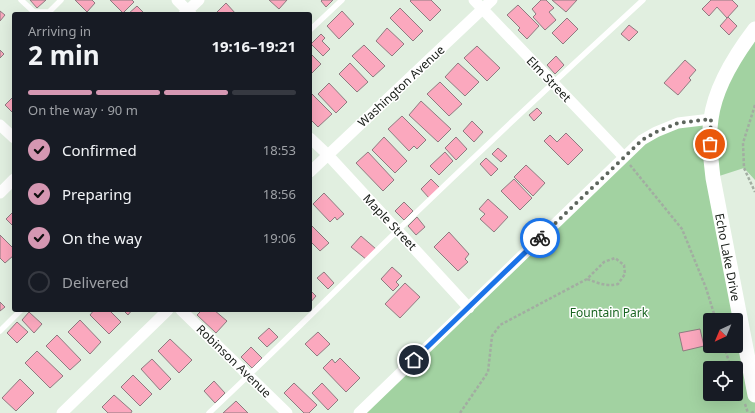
<!DOCTYPE html>
<meta charset="utf-8">
<style>
:root{--surface:#171b24;--page:#242831;--text:#f1f3f6;--muted:#9ea1a6;--line:#363941;--accent:#d597b2}
body{margin:0;font-family:"Noto Sans",sans-serif;background:var(--page);color:var(--text);height:100vh;display:flex;flex-direction:column;font-size:15px;white-space:nowrap}
*{box-sizing:border-box;margin:0}
p{font-size:13px;color:var(--muted)}
.icon{flex:none;width:22px;height:22px;fill:none;stroke:currentColor;stroke-width:2;stroke-linecap:round;stroke-linejoin:round}
.map{position:relative;flex:1;overflow:hidden}
.sheet{position:absolute;left:12px;top:12px;width:300px;height:300px;display:flex;flex-direction:column;background:var(--surface);border-radius:4px;box-shadow:0 4px 16px #0002}
.sheet>*{flex:none}
.needle{width:26px;rotate:224deg}
.buttons{position:absolute;left:703px;top:313px;display:grid;gap:8px}
.buttons a{display:grid;place-items:center;width:40px;height:40px;border-radius:4px;background:var(--surface);box-shadow:0 4px 16px #0002;font-size:20px}
.pin{position:absolute;display:grid;place-items:center;width:34px;height:34px;color:#fff;margin:-17px;border:2px solid #fff;border-radius:50%;box-shadow:0 1px 4px #0007}
.courier{position:absolute;display:grid;place-items:center;width:40px;height:40px;margin:-20px;border:3px solid #1a73e8;border-radius:50%;background:#fff;color:#222;box-shadow:0 1px 5px #0007}
.head em{font-style:normal;font-weight:700}
.head div{display:flex;flex-direction:column-reverse}
.head{display:flex;align-items:center;justify-content:space-between;height:68px;padding:0 16px}
h1{font-size:26px;font-weight:700;line-height:30px}
.bar{display:grid;grid-template-columns:repeat(4,1fr);gap:6px 4px;align-content:center;height:48px;padding:0 16px}
.bar i{height:5px;border-radius:3px;background:var(--line)}
.bar .on{background:var(--accent)}
.bar p{grid-column:span 4}
ol{padding:0 16px;list-style:none}
li{display:flex;align-items:center;gap:12px;height:44px}
li p{margin-inline-start:auto}
li .icon{padding:4px;border-radius:50%;background:var(--accent);color:#111;stroke-width:4}
li:last-child{color:var(--muted)}
li i{width:22px;height:22px;border:2px solid var(--line);border-radius:50%}
.map>svg:first-child{display:block}
.green{fill:#a2d2a1;fill-rule:evenodd}
.building{fill:#fba8be;stroke:#8f7b80}
.lines{fill:none;stroke-linecap:round;stroke-linejoin:round}
.path{stroke:#a2ada1;stroke-width:2.5;stroke-dasharray:3 2;stroke-linecap:butt}
.lane{stroke:#fff;stroke-width:5.5}
.street{stroke:#fff;stroke-width:11}
.secondary{stroke:#fff;stroke-width:15}
.done{stroke:#5d655d;stroke-width:4;stroke-dasharray:0 7.2}
.route{stroke:#1a73e8;stroke-width:5}
.labels{text-anchor:middle;dominant-baseline:central;stroke-width:3;stroke-linejoin:round;paint-order:stroke}
.street-label{font-size:12px;fill:#161b16;stroke:#fff}
.park-label{font-size:12px;fill:#196521;stroke:#fff}
</style>
<div class="map">
<svg width="755" height="413" viewBox="0 0 755 413">
<rect width="100%" height="100%" fill="#e1efe0"/>
<path class="green" d="M755,29v151l-11,-12 -31,10 42,217v18h-396l297,-281 55,-13zM710,320h26v26h-26zM710,368h26v26h-26z"/>
<path class="building" d="M30,0h16l-9,8z
M75,0h17l3,3 -8,9z
M110,0h22l2,2 -11,11z
M269,0h18l-8,9z
M322,0h11l-7,7 -5,-6z
M411,0h20l10,10 -11,11 -20,-20z
M541,0h5l8,8 -5,4 7,8 -11,10 -12,-13 3,-3 -4,-5z
M552,0h25l-11,12z
M711,0h21l6,6 -11,12 -10,-11 -8,9 -7,-7z
M226,3l10,11h-21z
M518,5l21,21 -12,13 -9,-9 2,-2 -13,-13z
M137,6l8,8h-17z
M400,8l23,23 -10,10 -23,-23z
M0,11l5,4 -5,6z
M342,11l12,13 -15,15 -12,-13z
M728,17l9,9 -8,9 -9,-9z
M567,18l11,11 -15,15 -11,-11z
M629,25l9,7 -9,9 -8,-7z
M387,28l17,16 -12,12 -16,-15z
M321,34l4,4 -3,3 8,8 -7,7 -12,-12z
M364,45l21,21 -12,11 -21,-21z
M477,46l23,22 -13,13 -23,-23z
M0,50l4,4 -4,4z
M310,53l11,11 -11,11z
M556,56l8,9 -9,9 -8,-9z
M685,60l11,10 -7,8 2,2 -13,15 -14,-12z
M350,63l18,19 -11,10 -18,-18z
M458,63l21,19 -14,14 -20,-19z
M440,82l22,22 -13,12 -22,-22z
M329,83l18,19 -11,11 -18,-19z
M310,92l22,22 -14,13 -8,-8z
M14,96v18l-9,-9z
M421,101l30,28 -13,13 -29,-27z
M537,108l5,5 -8,8 -5,-6z
M402,116l24,24 -9,9 -3,-3 -5,5 -21,-22z
M472,121l11,11 -9,10 -11,-11z
M566,133l17,17 -15,15 -24,-24 6,-6 7,7z
M384,137l23,24 -12,12 -23,-23z
M456,137l11,12 -11,11 -11,-12z
M498,148l9,8 -6,6 -9,-8z
M368,152l26,28 -11,11 -27,-28z
M445,152l8,9 -14,14 -9,-9z
M486,158l12,11 -7,7 -11,-12z
M526,165l19,18 -12,13 -19,-19z
M431,179l9,9 -11,10 -8,-9z
M514,179l18,19 -12,12 -19,-19z
M324,193l20,21 -7,6 -2,-3 -5,5 -17,-18z
M488,199l20,18 -14,15 -14,-13 5,-5 -6,-5z
M404,202l9,9 -9,9 -9,-9z
M14,211v16l-8,-8z
M417,217l8,10 -9,8 -8,-9z
M310,224l19,19 -9,8 -10,-10z
M449,232l20,22 -4,5 3,3 -10,9 -24,-24z
M0,235l14,14v6l-9,8 -5,-5z
M361,236l15,13 -9,11 -16,-13z
M392,267l10,9 -6,6 3,3 -6,6 -12,-12z
M324,272l10,11 -6,6 -11,-11z
M405,283l15,14 -20,21 -15,-14z
M310,290l6,6 -6,7z
M0,302l5,5 -5,4z
M94,310h15l12,12 -12,12 -19,-19z
M123,310h9l-4,5z
M202,310h12l13,11 -11,12 -19,-18z
M29,312l13,12 -8,9 -12,-13z
M80,320l21,22 -11,12 -22,-22z
M17,322l11,10 -11,11 -10,-10z
M269,328l9,9 -11,10 -9,-9z
M700,329l4,17 -21,5 -4,-18z
M318,332l12,12 -13,12 -12,-12z
M57,335l24,25 -11,10 -24,-24z
M170,339l22,21 -13,13 -21,-22z
M251,347l11,11 -10,10 -11,-11z
M37,351l26,25 -13,12 -25,-25z
M340,358l20,20 -14,14 -23,-24 9,-9 3,4z
M152,359l19,20 -11,11 -19,-21z
M133,375l19,19 -12,12 -19,-19z
M20,379l14,14 -18,18 -14,-13z
M214,381l11,12 -10,10 -11,-12z
M294,383l23,22 -8,8h-5l-20,-20z
M322,383l16,17 -10,10 -16,-17z
M114,395l18,16 -1,2h-23l-6,-6z
M236,401l12,12h-25z"/>
<g class="lines">
<path class="path" d="M755,105l-12,38 1,25 11,24
M630,165l52,64 24,59 10,32
M724,346l7,22
M736,388l5,10
M745,404l3,9
M460,413l28,-41 4,-36 8,-11 87,-46 17,-17 11,-4 9,7 1,9 -7,10c-12,3 -20,-1 -31,-5
M751,413l4,-2"/>
<path class="lane" d="M21,0l13,12h15l12,-12
M310,30l32,-30
M0,331l21,-21
M209,413c64,-60 126,-122 189,-183 81,-78 162,-154 245,-230"/>
<path class="street" d="M177,0l14,14
M474,0l150,157
M184,14l15,-14
M0,125l14,13
M310,138l18,17 141,153
M310,172l182,-172
M0,193l14,-14
M181,310l106,103
M62,413l106,-103
M359,413l283,-273 14,-8 22,-9 33,-4"/>
<path class="secondary" id="s1" d="M755,29c-19,25 -40,58 -44,90 -3,20 0,40 2,59l42,217"/>
</g>
<g class="lines">
<path class="done" d="M540,238l102,-98 14,-8 22,-9 33,-4 -1,25"/>
<path class="route" d="M414,360l126,-122"/>
</g>
<g class="labels">
<g class="street-label">
<text transform="translate(549 79) rotate(46)">Elm Street</text>
<text transform="translate(401 86) rotate(-43)">Washington Avenue</text>
<text transform="translate(390 222) rotate(47)">Maple Street</text>
<text stroke="none"><textPath href="#s1" startOffset="241">Echo Lake Drive</textPath></text>
<text transform="translate(234 361) rotate(44)">Robinson Avenue</text>
</g>
<g class="park-label">
<text x="609" y="312">Fountain Park</text>
</g>
</g>
</svg>
<div class="buttons">
<a><svg class="needle" viewBox="-14 -14 28 28"><path d="M0-13l5 13h-10z" fill="#e53935"/><path d="M0 13l5-13h-10z" fill="#9ea1a6"/></svg></a>
<a><svg class="icon" aria-label="locate" viewBox="0 0 24 24"><circle cx="12" cy="12" r="6"/><path d="M12 2v4M12 18v4M2 12h4M18 12h4"/></svg></a>
</div>
<div class="pin" style="left:710px;top:144px;background:#ea580c"><svg class="icon" aria-label="bag" viewBox="0 0 24 24"><path d="M5 8h14l-1 12H6zM9 8a3 3 0 0 1 6 0"/></svg></div>
<div class="pin" style="left:414px;top:360px;background:#1f2937"><svg class="icon" aria-label="home" viewBox="0 0 24 24"><path d="M3 11l9-7 9 7M6 9v11h12V9"/></svg></div>
<div class="courier" style="left:540px;top:238px"><svg class="icon" aria-label="bike" viewBox="0 0 24 24"><circle cx="6" cy="16" r="4"/><circle cx="18" cy="16" r="4"/><path d="M6 16l4-8h5l3 8M10 8l3 8H6M13 5h3"/></svg></div>
<section class="sheet">
<div class="head"><div><h1>2 min</h1><p>Arriving in</p></div><em>19:16–19:21</em></div>
<div class="bar"><i class="on"></i><i class="on"></i><i class="on"></i><i></i><p>On the way · 90 m</p></div>
<ol>
<li><svg class="icon" aria-label="check" viewBox="0 0 24 24"><path d="M5 12l5 5 9-10"/></svg>Confirmed<p>18:53</p></li>
<li><svg class="icon" aria-label="check" viewBox="0 0 24 24"><path d="M5 12l5 5 9-10"/></svg>Preparing<p>18:56</p></li>
<li><svg class="icon" aria-label="check" viewBox="0 0 24 24"><path d="M5 12l5 5 9-10"/></svg>On the way<p>19:06</p></li>
<li><i></i>Delivered</li>
</ol>
</section>
</div>
